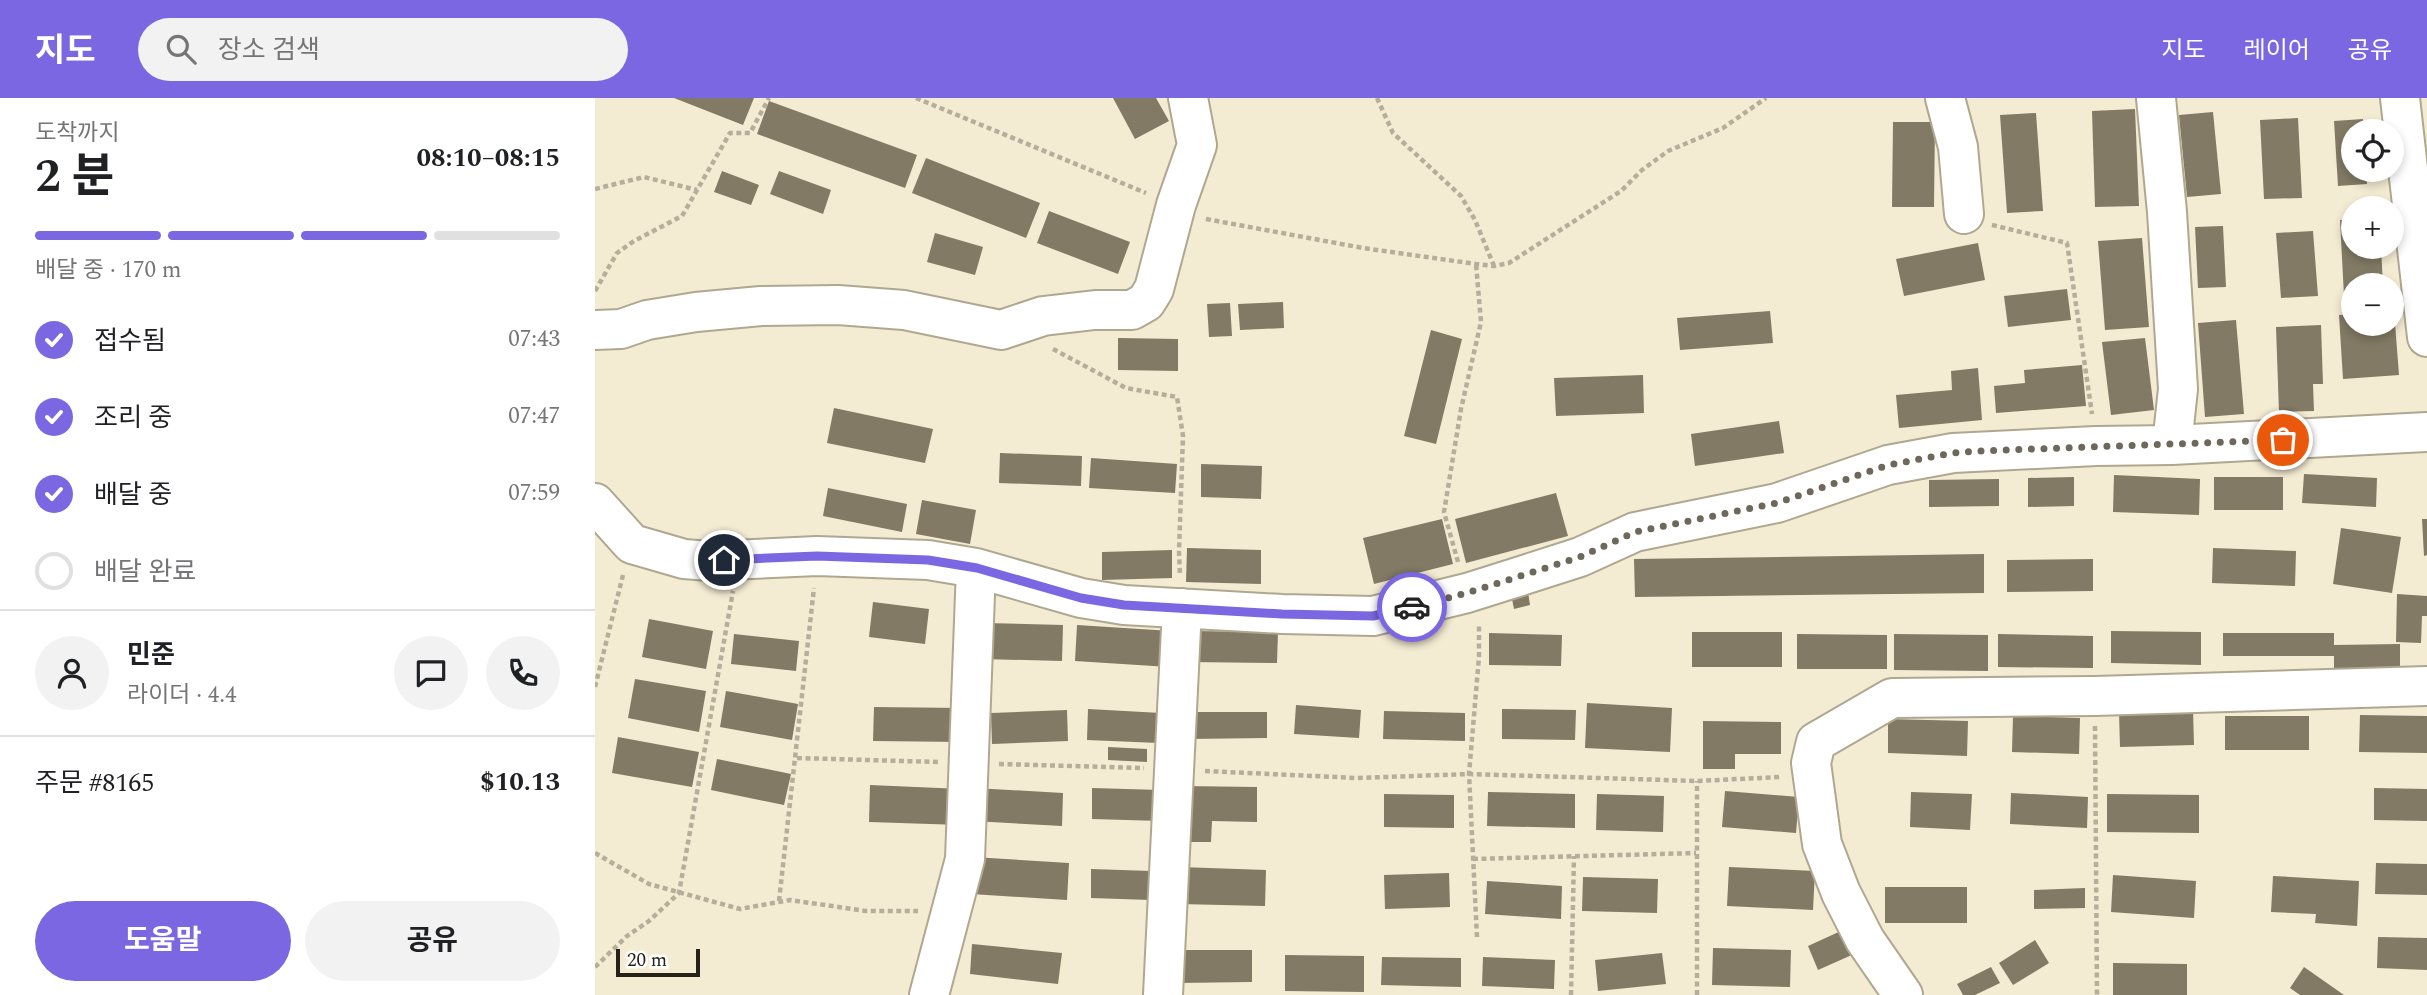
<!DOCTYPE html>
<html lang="ko">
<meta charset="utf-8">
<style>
:root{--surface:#fff;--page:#f2f2f2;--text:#202124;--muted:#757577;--line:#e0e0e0;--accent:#7c67e2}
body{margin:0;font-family:Spectral,"Noto Sans KR",serif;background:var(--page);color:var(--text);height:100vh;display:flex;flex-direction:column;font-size:26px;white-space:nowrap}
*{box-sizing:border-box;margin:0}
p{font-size:23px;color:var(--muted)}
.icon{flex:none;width:38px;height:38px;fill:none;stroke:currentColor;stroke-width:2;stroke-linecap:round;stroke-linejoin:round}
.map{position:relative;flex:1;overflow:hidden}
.drawer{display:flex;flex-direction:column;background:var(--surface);width:595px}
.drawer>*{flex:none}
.buttons{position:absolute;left:1746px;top:21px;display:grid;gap:14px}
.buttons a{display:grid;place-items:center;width:63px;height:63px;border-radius:50%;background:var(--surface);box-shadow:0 4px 10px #0003;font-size:35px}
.scale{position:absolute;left:21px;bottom:18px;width:84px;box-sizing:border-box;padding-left:7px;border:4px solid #262219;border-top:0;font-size:19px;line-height:24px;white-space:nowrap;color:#262219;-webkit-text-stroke:5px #fff;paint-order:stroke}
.pin{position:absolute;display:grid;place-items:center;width:60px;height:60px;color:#fff;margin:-30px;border:4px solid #fff;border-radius:50%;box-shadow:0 2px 7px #0007}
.courier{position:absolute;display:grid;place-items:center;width:70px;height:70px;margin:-35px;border:5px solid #7c67e2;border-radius:50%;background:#fff;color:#222;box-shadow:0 2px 9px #0007}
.summary em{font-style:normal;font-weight:700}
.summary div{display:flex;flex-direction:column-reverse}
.summary{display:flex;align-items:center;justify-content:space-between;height:119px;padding:0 35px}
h1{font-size:46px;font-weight:700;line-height:52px}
.bar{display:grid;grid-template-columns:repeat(4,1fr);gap:10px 7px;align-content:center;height:84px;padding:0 35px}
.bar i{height:9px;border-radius:5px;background:var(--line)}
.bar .active{background:var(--accent)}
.bar p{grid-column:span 4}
.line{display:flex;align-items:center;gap:18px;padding:0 35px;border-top:2px solid var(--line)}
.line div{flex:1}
.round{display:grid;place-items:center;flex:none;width:74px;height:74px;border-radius:37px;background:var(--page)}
ol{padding:0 35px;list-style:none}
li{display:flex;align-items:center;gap:21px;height:77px}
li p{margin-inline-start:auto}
li .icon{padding:7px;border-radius:50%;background:var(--accent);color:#fff;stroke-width:4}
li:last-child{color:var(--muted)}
li i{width:38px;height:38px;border:4px solid var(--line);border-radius:50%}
.cta{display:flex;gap:14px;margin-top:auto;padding:14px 35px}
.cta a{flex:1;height:80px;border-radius:42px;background:var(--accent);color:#fff;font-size:28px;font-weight:700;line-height:80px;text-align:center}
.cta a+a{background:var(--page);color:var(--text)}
header{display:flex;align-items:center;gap:42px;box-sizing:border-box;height:98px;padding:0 35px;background:var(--accent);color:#fff}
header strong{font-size:33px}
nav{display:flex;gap:38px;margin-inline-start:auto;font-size:24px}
.search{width:490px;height:63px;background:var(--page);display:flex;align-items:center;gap:18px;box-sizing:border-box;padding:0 24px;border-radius:38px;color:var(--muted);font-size:26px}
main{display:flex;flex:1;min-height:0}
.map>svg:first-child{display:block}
.building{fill:#827a64}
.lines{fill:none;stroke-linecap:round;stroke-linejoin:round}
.minor-casing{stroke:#afa790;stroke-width:42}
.path{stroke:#b6ae9b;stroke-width:4.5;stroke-dasharray:5 3.5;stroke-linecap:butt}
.minor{stroke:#fff;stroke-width:38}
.done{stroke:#6e685a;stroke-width:7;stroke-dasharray:0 12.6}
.route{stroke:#7c67e2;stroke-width:9}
</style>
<header>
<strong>지도</strong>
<div class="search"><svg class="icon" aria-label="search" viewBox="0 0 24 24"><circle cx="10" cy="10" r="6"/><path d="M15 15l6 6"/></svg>장소 검색</div>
<nav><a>지도</a><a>레이어</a><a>공유</a></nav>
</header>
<main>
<section class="drawer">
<div class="summary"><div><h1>2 분</h1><p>도착까지</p></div><em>08:10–08:15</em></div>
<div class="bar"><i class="active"></i><i class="active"></i><i class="active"></i><i></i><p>배달 중 · 170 m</p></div>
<ol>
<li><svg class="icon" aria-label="check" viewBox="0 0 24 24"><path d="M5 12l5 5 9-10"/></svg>접수됨<p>07:43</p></li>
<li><svg class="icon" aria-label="check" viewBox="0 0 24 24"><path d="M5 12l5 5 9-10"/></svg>조리 중<p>07:47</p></li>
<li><svg class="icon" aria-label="check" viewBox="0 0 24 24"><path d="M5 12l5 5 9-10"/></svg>배달 중<p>07:59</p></li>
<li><i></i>배달 완료</li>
</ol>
<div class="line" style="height:126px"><a class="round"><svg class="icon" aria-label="person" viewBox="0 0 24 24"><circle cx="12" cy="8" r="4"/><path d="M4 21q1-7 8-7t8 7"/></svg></a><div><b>민준</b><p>라이더 · 4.4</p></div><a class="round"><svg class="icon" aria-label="chat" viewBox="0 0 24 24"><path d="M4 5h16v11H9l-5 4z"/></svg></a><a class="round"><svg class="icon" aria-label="phone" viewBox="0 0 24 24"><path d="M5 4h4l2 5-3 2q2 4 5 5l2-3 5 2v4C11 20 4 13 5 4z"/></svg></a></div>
<div class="line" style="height:91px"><div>주문 #8165</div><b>$10.13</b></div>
<div class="cta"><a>도움말</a><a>공유</a></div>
</section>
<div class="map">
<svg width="1832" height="897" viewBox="0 0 1832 897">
<rect width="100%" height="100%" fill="#f4ebd3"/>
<path class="building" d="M79,0h80l-11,27z
M518,0h43l13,23 -34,18z
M174,3l148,54 -12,33 -148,-54z
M1540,11l4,97 -44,1 -3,-96z
M1618,14l8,82 -34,3 -8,-82z
M1441,15l7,98 -36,2 -7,-98z
M1703,20l4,80 -38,1 -4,-79z
M1768,21l1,12h-10v39h12l1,14 -29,2 -4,-65z
M1298,24h42l-1,85h-42z
M331,60l114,45 -14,35 -114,-45z
M127,73l37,14 -8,20 -37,-13z
M184,73l52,19 -8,24 -53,-20z
M454,113l81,31 -12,32 -81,-31z
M1759,121v28h27l2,38h-29v10l-10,1 -4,-76z
M1628,128l3,61 -28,1 -3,-61z
M1718,133l5,65 -37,2 -5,-65z
M340,135l48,14 -8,28 -48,-13z
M1547,140l7,89 -44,3 -7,-89z
M1383,145l7,37 -81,16 -8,-37z
M1472,191l4,31 -63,7 -4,-31z
M688,204l1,26 -44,2 -2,-26z
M635,205l2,33 -23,1 -2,-33z
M1797,212h2l5,65 -56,4 -4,-64 15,-1v10h38z
M1175,213l3,32 -93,7 -3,-32z
M1641,222l8,94 -39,3 -7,-94z
M1726,227l2,59h-10l1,27 -35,1 -3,-85z
M836,232l31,9 -26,105 -32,-8z
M523,240l60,1v32l-60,-1z
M1550,240l9,72 -43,5 -9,-73z
M1487,267l4,41 -90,7 -2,-27 31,-3 -1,-13z
M1383,270l4,52 -83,8 -3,-33 56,-5 -1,-19z
M1048,277l1,38 -88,3 -2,-38z
M239,310l99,21 -8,34 -98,-20z
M1184,323l5,32 -89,13 -4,-32z
M405,355l82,3 -1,30 -82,-3z
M496,360l86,6 -2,29 -86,-5z
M606,366l61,2 -1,33 -60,-2z
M1709,376l73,4 -1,29 -74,-4z
M1519,377l86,4 -1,36 -86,-3z
M1479,379v29l-46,1v-29z
M1619,379h69v33h-69z
M1404,381v27l-70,1v-27z
M233,390l79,16 -5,28 -79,-16z
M961,395l12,43 -102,27 -11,-44z
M327,402l54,10 -6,34 -54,-10z
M847,421l11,45 -79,20 -11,-46z
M1827,421h5v36l-3,1z
M1746,430l60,9 -9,56 -59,-9z
M592,450l74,2v34l-75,-2z
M1618,450l83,3 -1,35 -83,-3z
M577,452v28l-70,2v-28z
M1389,456v39l-349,4 -1,-38z
M1498,461v32l-86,1v-32z
M933,494l2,13 -16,4 -3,-15z
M1802,496l30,2v20h-5l-1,27 -25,-1z
M278,504l56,7 -4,35 -56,-7z
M54,521l64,12 -7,38 -64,-12z
M389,525l79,2 -1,36 -79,-2z
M482,527l94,6 -2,36 -94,-6z
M595,533l88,1 -1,31 -87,-1z
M1516,533l90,1v33l-90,-2z
M1097,534h90v35h-90z
M894,535l73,2 -1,31 -72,-1z
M1628,535h111v12l66,-1v27l-66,1v-16h-111z
M139,536l65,7 -3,30 -65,-7z
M1202,536l90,1v34h-90z
M1299,536l94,1v36l-94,-1z
M1403,536l95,2v32l-95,-1z
M40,581l71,12 -7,41 -71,-14z
M131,593l72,13 -6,36 -72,-13z
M992,605l85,5 -2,44 -85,-4z
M701,607l65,5 -2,28 -65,-4z
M279,609l88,1v34l-89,-1z
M493,611l73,4 -2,30 -72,-3z
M907,611l74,1 -1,30 -73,-1z
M472,612l1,31 -76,3 -1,-31z
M1598,612l1,35 -74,2 -1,-35z
M789,613l81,2v28l-82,-2z
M593,614h79v26l-78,1z
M1765,617l67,1v37l-68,-1z
M1418,618l67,2 -1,36 -67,-2z
M1630,618h84v34h-84z
M1293,621l80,2 -1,35 -79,-3z
M1108,623l78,1v32h-46v15h-32z
M23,639l81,15 -7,35 -80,-14z
M513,649l39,2v13l-39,-2z
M122,661l74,15 -7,31 -73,-15z
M275,687l92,4 -1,36 -92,-3z
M586,688l76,1v35l-45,-1 -1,21h-31z
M379,690l89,5 -1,33 -90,-5z
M497,690l69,2v31l-69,-2z
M1779,690l53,1v32l-53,-1z
M1130,693l74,6 -3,36 -74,-6z
M893,694l87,2v34l-88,-2z
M1316,694l61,2 -2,36 -60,-3z
M1416,695l77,4 -1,31 -77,-4z
M789,696l70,1v33l-70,-1z
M1002,696l67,2 -1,36 -67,-2z
M1512,696l92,1v38l-92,-1z
M378,759l96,6 -2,37 -96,-6z
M1781,765l51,1v31l-52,-1z
M585,769l86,3 -1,36 -86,-2z
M1134,769l86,4 -2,39 -86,-4z
M496,771l60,2v29l-60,-2z
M854,775l1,34 -65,2 -1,-34z
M1518,777l83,6 -2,37 -83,-6z
M1678,778l86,5 -2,45 -42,-3 1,-9 -45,-2z
M988,779l75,2 -1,34 -75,-2z
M892,783l75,5 -1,33 -76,-5z
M1290,789h82v36h-82z
M1490,790v20l-51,1v-19z
M1248,832l11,24 -36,16 -10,-24z
M1783,839l49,1v32l-50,-2z
M1440,842l14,23 -36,22 -14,-22z
M377,846l90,9 -4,31 -88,-10z
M1118,850l78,2 -1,37 -78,-2z
M581,852h76v32l-75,1z
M1067,855l4,31 -68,7 -3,-31z
M690,857l79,1v36l-79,-1z
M787,859l79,1v29l-80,-2z
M888,859l72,3 -1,29 -72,-3z
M1518,865l74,1v31h-74z
M1396,869l9,16 -25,12h-12l-6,-11z
M1709,869l40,28h-44l-10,-7z"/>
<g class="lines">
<defs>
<path id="minor" d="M1350,0l13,49 6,67
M1561,0l11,114 11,177 -6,56
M1805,0l27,239
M0,232l26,-1 26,-9 49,-8 65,-6 77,-1 66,5 97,20 42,-14 52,-6h37l14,-8 8,-13 22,-84 21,-60 -9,-47
M0,405l37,41 52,15 25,2 108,-5 111,4 48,8 105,30 43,7 158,9 91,2 94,-23 57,-18 56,-18 55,-25 142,-29 111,-38 65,-12 143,-7 76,-1 255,-13
M334,897l36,-136 11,-291
M568,897l19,-387
M1308,897l-38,-55 -24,-47 -19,-49 -11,-81 5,-21 76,-44 203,-2 332,-10"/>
</defs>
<use href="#minor" class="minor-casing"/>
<path class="path" d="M321,0l230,95
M782,0l16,35 68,63 14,24 19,46
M0,91l49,-12 53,13
M611,121l157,29 113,16 18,2 15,-3 112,-72 21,-21 26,-19 55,-23 43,-30
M1397,127l75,18 25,171
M0,193l22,-38 17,-12 48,-25 48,-83h20l19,-35
M458,251l73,39 51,9 6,39 -4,115 1,25
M863,464l-14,-50 17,-103 20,-87 -5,-58
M0,589l28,-112
M1500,628l2,269
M202,660l141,4
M404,666l145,4
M610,673l152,7 112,-4 228,7 84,-4
M0,755l54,31 91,25 50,-9 76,11h52
M878,761l223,-6
M184,803l35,-313
M882,839l-8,-163 10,-117v-34
M0,869l32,-31 22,-15 30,-28 54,-302
M976,897l3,-139
M1102,897v-214"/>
<use href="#minor" class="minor"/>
</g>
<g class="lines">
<path class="done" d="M817,509l55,-14 113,-36 55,-25 142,-29 111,-38 65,-12 26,-2 304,-11"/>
<path class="route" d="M129,462l93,-4 111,4 49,8 104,30 43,7 158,9 91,2 39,-9"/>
</g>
</svg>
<div class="buttons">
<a><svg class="icon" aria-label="locate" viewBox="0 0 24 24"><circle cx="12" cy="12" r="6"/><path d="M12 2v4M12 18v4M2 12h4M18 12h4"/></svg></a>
<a>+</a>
<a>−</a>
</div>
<div class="scale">20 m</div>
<div class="pin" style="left:1688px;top:342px;background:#ea580c"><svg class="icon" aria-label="bag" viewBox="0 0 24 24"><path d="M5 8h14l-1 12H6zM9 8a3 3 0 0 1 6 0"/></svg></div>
<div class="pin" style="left:129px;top:462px;background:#1f2937"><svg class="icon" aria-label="home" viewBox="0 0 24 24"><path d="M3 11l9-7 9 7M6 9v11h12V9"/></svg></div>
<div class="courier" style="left:817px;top:509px"><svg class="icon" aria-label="car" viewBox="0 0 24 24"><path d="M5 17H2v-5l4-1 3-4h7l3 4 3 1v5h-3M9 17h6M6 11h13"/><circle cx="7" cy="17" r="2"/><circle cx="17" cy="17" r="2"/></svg></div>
</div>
</main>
